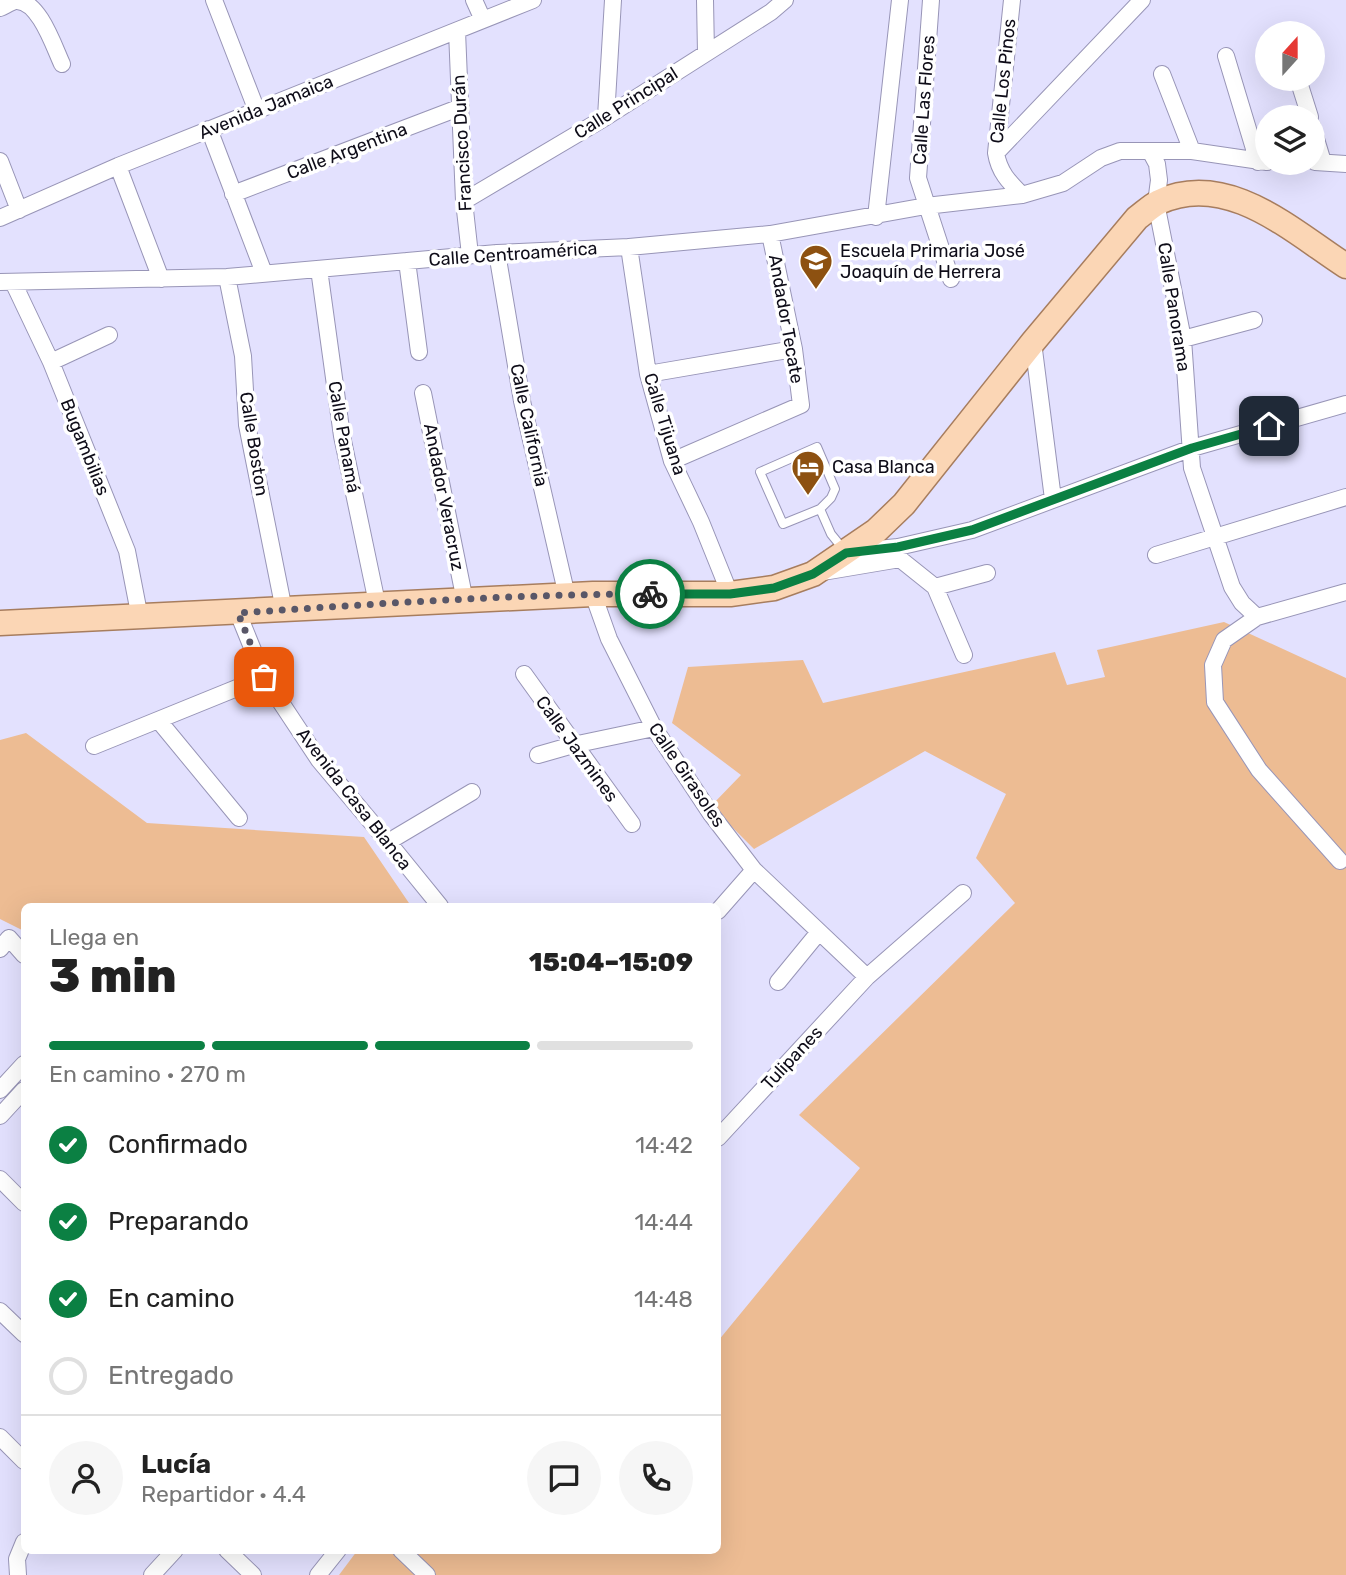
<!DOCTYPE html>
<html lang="es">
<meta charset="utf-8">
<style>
:root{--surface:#fff;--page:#f6f6f6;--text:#222;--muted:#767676;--line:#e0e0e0;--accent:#0b8043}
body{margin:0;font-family:Rubik,sans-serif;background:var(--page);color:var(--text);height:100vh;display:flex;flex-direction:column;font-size:26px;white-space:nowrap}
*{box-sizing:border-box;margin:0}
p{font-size:23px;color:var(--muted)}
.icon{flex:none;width:38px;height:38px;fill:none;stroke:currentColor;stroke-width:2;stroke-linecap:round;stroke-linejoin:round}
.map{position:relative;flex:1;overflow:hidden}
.panel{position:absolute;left:21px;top:903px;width:700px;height:651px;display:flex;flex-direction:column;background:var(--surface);border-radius:10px;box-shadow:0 7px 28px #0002}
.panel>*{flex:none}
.needle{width:46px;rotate:21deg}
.tools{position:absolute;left:1255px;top:21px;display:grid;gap:14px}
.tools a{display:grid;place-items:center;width:70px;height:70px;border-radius:50%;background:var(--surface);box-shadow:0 7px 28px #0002;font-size:35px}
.pin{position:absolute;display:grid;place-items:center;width:60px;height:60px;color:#fff;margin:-30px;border-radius:14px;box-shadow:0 4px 10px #0006}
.courier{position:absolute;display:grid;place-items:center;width:70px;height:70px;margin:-35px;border:5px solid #0b8043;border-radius:50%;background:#fff;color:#222;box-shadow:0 2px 9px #0007}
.headline em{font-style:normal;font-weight:800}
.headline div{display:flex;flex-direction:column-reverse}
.headline{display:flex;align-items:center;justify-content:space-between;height:119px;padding:0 28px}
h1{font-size:46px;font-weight:800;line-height:52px}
.bar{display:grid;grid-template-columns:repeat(4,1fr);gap:10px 7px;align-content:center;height:84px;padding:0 28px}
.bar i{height:9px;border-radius:5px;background:var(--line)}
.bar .on{background:var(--accent)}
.bar p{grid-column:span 4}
.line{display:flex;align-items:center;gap:18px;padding:0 28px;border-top:2px solid var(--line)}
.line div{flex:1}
.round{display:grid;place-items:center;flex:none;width:74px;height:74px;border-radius:37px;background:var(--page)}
ol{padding:0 28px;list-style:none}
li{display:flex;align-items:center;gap:21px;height:77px}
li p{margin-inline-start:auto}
li .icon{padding:7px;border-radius:50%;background:var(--accent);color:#fff;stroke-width:4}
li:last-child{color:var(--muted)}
li i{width:38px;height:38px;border:4px solid var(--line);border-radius:50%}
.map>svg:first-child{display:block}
.green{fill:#edbc93}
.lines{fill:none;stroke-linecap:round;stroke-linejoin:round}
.service-casing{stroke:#9895b7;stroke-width:10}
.minor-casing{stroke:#9895b7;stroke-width:18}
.primary-casing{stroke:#a77d5e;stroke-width:27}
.service{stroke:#fff;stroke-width:8}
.minor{stroke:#fff;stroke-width:16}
.primary{stroke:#fbd6b5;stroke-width:24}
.done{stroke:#595768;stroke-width:7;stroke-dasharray:0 12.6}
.route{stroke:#0b8043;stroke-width:9}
.labels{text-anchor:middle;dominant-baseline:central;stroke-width:7;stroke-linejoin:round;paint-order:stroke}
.street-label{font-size:18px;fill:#0e0c18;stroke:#fff}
.poi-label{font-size:18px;fill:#0e0c18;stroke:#fff;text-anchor:start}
</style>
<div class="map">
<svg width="1346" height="1575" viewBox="0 0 1346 1575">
<rect width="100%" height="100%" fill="#e3e1fe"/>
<path class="green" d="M1224,622l122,56v897h-1007l18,-24 361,-1v-209l142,-173 -61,-53 216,-212 -39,-45 30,-64 -81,-43 -171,98 -43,-43 30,-31 -69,-52 16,-56 115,-7 20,43 232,-51 12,33 38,-8 -8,-27z
M26,733l121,90 217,14 47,69h-387v25l-24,-12v-179z"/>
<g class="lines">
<defs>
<path id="service" d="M820,509l11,-11 4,-9 -18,-42 -57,25 23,52 37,-15 11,25 13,16"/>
<path id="minor" d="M214,0l43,111
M474,0l9,20
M705,0l1,53
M931,0l-13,178 33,101
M1012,0l-16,153c3,19 13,29 26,42
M0,8c5,-2 11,-6 16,-7 23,-1 38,46 46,63
M457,31l7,170 6,54
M1226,56l32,106
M1162,74l30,77
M1298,79l12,38
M606,117l7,-117
M1312,126l11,36
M209,129l55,144
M1150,151l7,13 2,16 -3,23 27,136 9,129 40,119 10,16 15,14
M996,153l146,-153
M0,161l19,49
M1315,162l31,2
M118,166l43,113
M233,194l228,-87
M464,201l142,-84 165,-105 14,-12
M876,217l24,-217
M0,218l118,-52 415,-166
M629,247l19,127 24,87 29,61 29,72
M497,253l25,148 45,195
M407,261l12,91
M319,269l23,167 35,167
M227,277l16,79 4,69 37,185
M0,282l227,-5 270,-24 132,-6 141,-13 156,-28 96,-11 41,-12 38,-25 19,-7h72l75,11
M13,282l38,80 76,189 13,67
M1183,339l71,-19
M1033,342l20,157
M51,362l58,-27
M648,374l146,-25
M423,393l42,208
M672,461l129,-56 -7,-56 -24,-115
M898,547l2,12 35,28 29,68
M848,552l50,-5 74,-17 220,-82 154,-44
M1156,555l190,-58
M823,572l77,-13
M935,587l52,-14
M593,594l16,45 45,89 57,86 43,56 113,107
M238,613l26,64 55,83 69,82 52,64
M524,674l108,150
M159,721l80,97
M94,746l170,-69
M538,755l35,-10 81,-17
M388,842l84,-50
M1340,861l-81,-91 -44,-68 -2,-37 11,-25 33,-23 89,-25
M718,911l36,-41
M0,949l9,-11 15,17
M778,982l41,-50
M0,1090l24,-26
M0,1116l24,-26
M718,1138l149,-161 96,-84
M0,1179l24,24
M0,1311l24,23
M0,1437l24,24
M227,1550l26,25
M401,1550l26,25
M18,1575l-1,-16 7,-17
M152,1575l23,-25
M318,1575l20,-25"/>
<path id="primary" d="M0,623l593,-29h137l44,-6 39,-14 63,-43 28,-27 129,-162 104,-124c7,-5 14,-12 22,-16 68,-32 133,29 187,64"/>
</defs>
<use href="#service" class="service-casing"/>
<use href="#minor" class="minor-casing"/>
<use href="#primary" class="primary-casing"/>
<use href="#service" class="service"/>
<use href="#minor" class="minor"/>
<use href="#primary" class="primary"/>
</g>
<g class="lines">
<path class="done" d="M264,677l-26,-64c137,-9 275,-19 412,-19"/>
<path class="route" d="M650,594h80l44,-6 39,-14 33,-21 52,-6 74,-17 220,-82 77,-22"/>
</g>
<defs>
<symbol id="school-pin" viewBox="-11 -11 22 30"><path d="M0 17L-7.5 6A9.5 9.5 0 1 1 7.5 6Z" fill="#8d5111" stroke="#fff"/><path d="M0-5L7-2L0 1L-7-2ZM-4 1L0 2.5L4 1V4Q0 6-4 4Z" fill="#fff"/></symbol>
<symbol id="hotel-pin" viewBox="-11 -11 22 30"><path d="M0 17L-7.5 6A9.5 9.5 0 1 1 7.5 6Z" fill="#8d5111" stroke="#fff"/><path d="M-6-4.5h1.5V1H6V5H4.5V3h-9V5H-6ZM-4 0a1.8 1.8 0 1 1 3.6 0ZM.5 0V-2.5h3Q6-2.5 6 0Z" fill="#fff"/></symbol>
</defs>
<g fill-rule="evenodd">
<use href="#school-pin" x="797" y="242" width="38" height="52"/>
<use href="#hotel-pin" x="789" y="448" width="38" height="52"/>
</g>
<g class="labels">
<g class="street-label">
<text transform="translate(1003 81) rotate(-84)">Calle Los Pinos</text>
<text transform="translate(924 100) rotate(-86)">Calle Las Flores</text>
<text transform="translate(626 103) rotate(-32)">Calle Principal</text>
<text transform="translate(266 107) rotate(-22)">Avenida Jamaica</text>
<text transform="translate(462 143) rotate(-93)">Francisco Durán</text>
<text transform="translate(347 151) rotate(-21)">Calle Argentina</text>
<text transform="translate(513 254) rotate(-4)">Calle Centroamérica</text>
<text transform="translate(1174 307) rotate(81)">Calle Panorama</text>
<text transform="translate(786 319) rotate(80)">Andador Tecate</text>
<text transform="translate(665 424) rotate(73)">Calle Tijuana</text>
<text transform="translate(529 425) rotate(78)">Calle California</text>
<text transform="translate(344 437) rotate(80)">Calle Panamá</text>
<text transform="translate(254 444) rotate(81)">Calle Boston</text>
<text transform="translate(85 447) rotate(68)">Bugambilias</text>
<text transform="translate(444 497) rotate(79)">Andador Veracruz</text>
<text transform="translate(577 749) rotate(54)">Calle Jazmines</text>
<text transform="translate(687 775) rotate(56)">Calle Girasoles</text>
<text transform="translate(354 799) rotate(52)">Avenida Casa Blanca</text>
<text transform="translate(792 1058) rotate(-47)">Tulipanes</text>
</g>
<g class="poi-label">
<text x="840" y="251">Escuela Primaria José<tspan x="840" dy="21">Joaquín de Herrera</tspan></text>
<text x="832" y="467">Casa Blanca</text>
</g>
</g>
</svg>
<div class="tools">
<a><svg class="needle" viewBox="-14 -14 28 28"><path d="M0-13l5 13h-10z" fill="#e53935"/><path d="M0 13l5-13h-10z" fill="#767676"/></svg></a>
<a><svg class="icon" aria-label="layers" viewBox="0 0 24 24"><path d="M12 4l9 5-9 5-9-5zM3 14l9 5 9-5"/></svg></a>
</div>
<div class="pin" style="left:264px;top:677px;background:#ea580c"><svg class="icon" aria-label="bag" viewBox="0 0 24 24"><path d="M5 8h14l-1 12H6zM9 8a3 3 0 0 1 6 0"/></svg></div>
<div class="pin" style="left:1269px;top:426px;background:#1f2937"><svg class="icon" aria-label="home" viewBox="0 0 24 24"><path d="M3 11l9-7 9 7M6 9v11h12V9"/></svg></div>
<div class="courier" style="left:650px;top:594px"><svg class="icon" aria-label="bike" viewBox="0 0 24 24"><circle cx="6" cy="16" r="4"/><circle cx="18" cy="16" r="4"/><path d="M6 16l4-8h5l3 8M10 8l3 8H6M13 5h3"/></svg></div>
<section class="panel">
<div class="headline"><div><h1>3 min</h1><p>Llega en</p></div><em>15:04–15:09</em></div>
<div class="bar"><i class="on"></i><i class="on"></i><i class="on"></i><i></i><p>En camino · 270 m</p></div>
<ol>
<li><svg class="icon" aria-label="check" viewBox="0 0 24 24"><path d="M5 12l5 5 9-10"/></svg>Confirmado<p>14:42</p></li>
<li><svg class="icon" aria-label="check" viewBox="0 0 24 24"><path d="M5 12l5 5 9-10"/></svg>Preparando<p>14:44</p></li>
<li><svg class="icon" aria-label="check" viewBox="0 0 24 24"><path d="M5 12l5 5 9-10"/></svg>En camino<p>14:48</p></li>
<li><i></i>Entregado</li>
</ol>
<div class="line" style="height:126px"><a class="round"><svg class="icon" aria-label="person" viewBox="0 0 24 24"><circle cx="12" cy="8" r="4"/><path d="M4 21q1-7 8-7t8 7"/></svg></a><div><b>Lucía</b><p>Repartidor · 4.4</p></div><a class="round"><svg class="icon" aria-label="chat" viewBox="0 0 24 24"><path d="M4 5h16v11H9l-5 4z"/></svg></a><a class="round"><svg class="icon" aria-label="phone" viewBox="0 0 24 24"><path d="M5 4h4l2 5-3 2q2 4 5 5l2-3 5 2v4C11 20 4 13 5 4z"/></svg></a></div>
</section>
</div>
